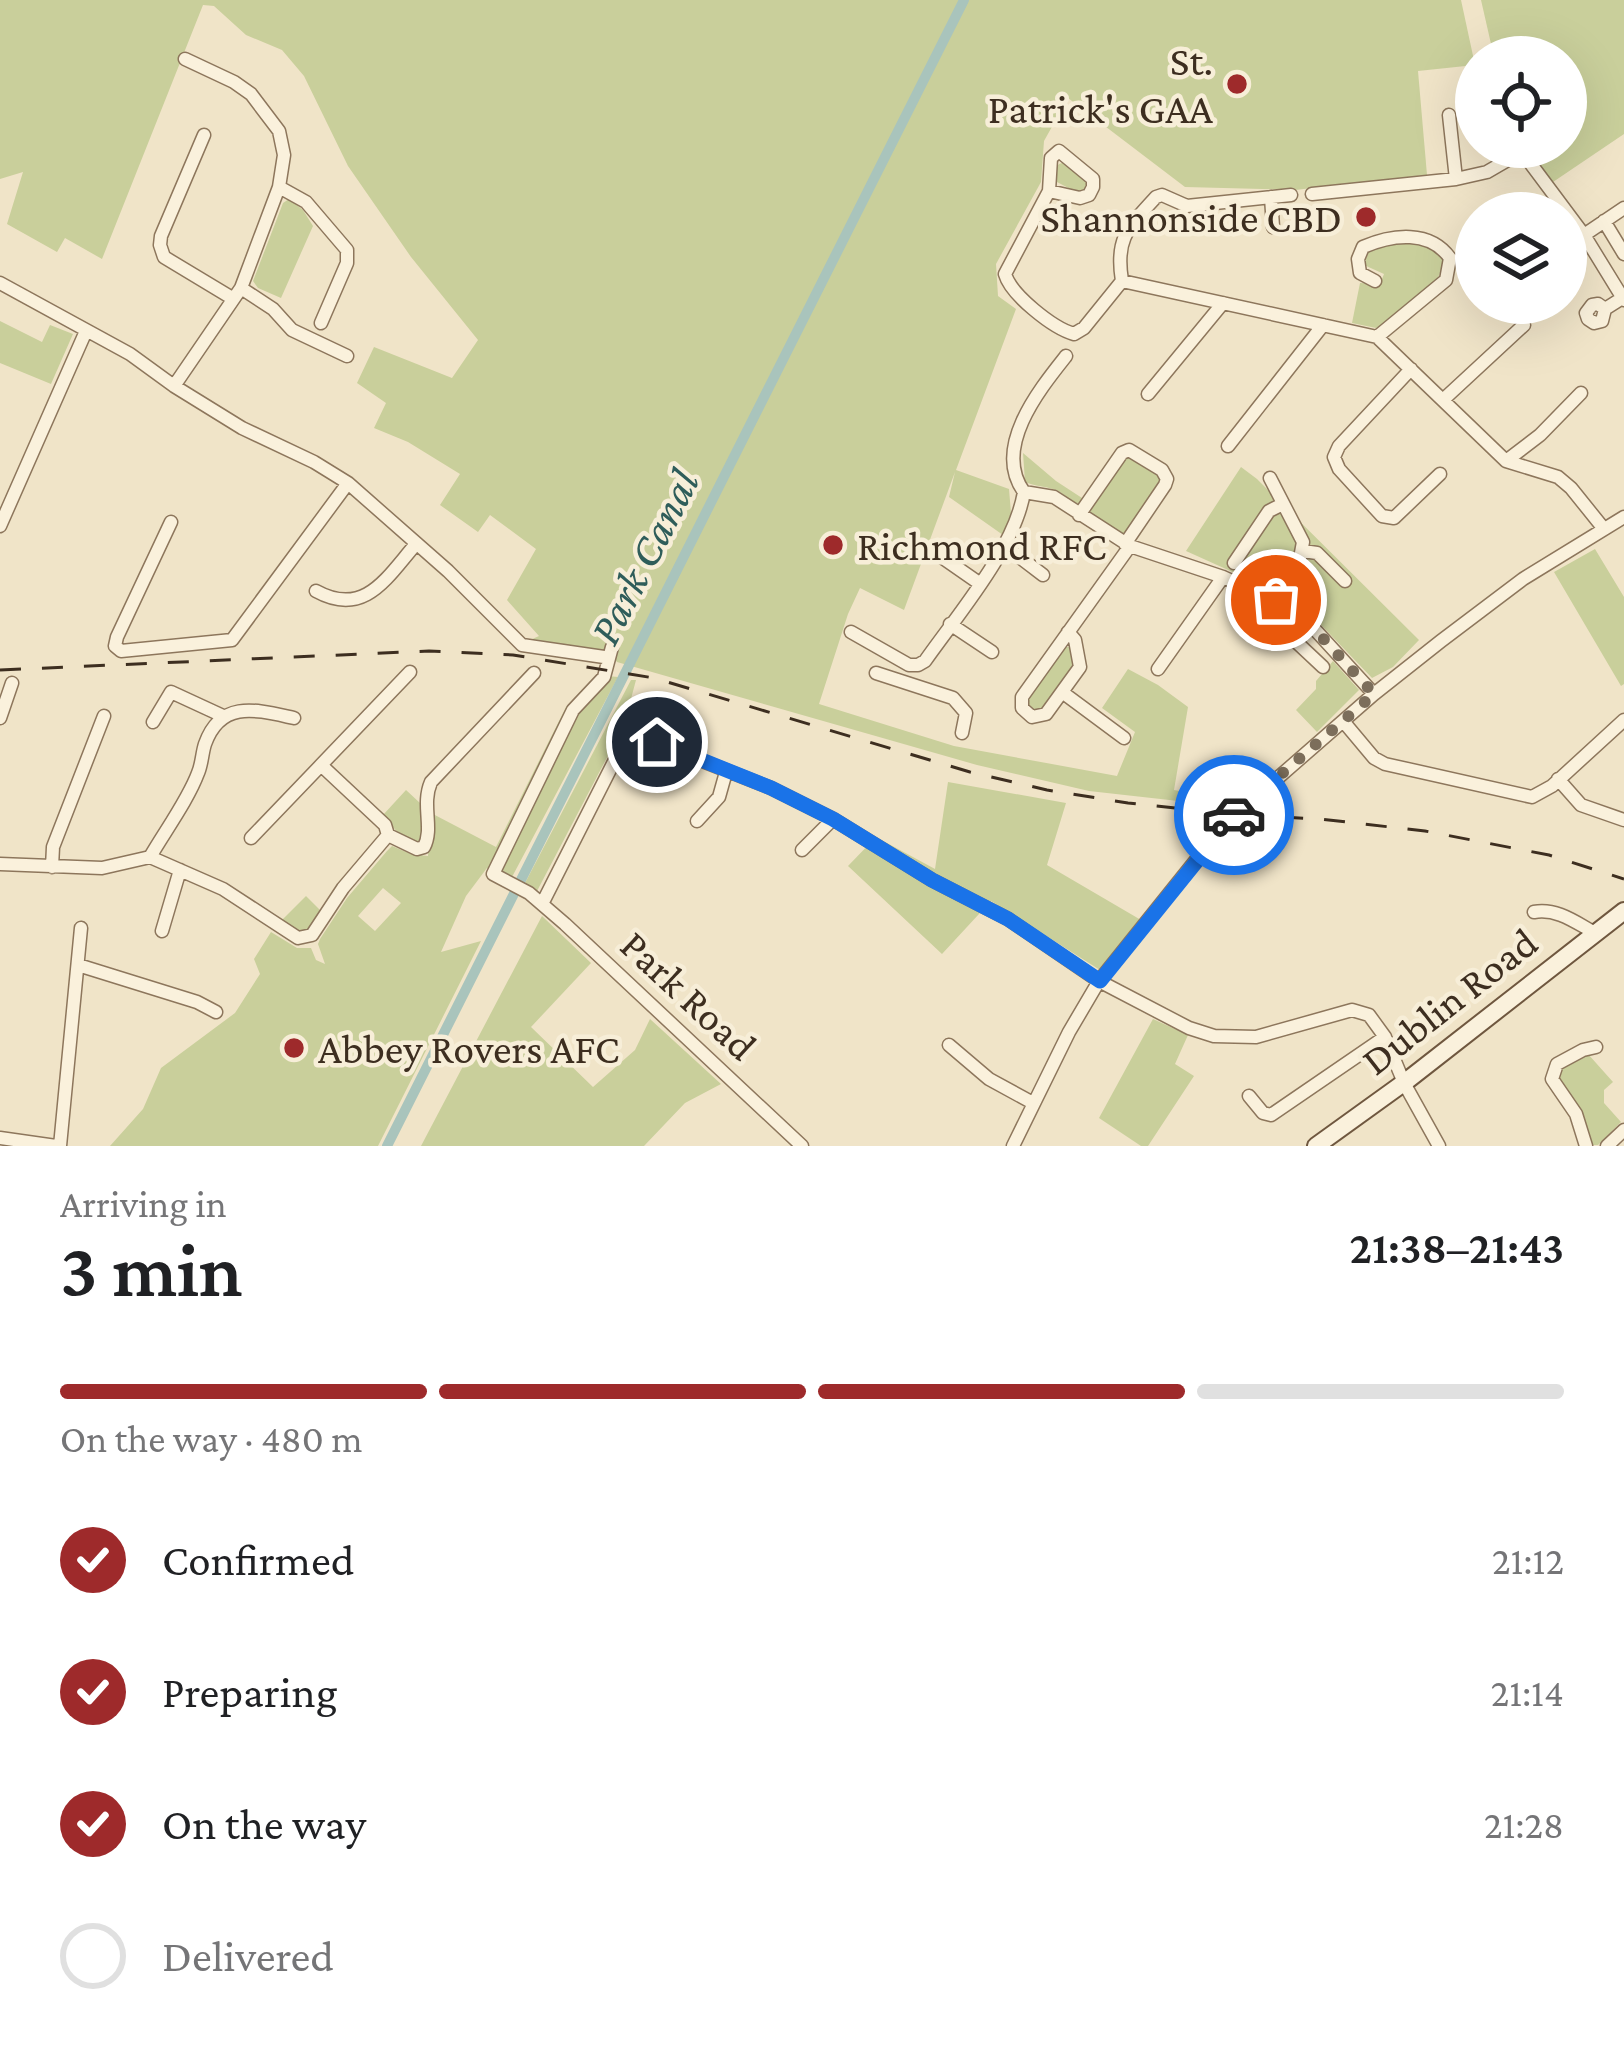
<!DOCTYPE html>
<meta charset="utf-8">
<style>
:root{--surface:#fff;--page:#f6f6f6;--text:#202124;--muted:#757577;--line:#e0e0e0;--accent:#9e2a2b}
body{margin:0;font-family:"Crimson Pro",serif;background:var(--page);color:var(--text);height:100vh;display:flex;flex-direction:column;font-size:45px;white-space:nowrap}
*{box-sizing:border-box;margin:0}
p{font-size:39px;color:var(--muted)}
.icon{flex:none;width:66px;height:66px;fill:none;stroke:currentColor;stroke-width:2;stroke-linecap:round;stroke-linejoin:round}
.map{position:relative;height:1146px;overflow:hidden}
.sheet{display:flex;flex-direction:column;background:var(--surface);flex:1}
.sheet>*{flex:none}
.controls{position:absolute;left:1455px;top:36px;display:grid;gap:24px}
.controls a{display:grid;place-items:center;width:132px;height:132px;border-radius:50%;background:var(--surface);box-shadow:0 12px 48px #0002;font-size:60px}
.pin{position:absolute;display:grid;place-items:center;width:102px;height:102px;color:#fff;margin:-51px;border:6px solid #fff;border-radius:50%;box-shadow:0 3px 12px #0007}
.courier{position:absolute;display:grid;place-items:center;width:120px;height:120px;margin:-60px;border:9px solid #1a73e8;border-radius:50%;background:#fff;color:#222;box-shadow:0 3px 15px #0007}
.summary em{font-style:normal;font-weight:600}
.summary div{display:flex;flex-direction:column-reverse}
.summary{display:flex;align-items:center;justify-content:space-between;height:204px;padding:0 60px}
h1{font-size:78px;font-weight:600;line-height:90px}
.bar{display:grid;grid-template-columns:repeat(4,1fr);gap:18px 12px;align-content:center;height:144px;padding:0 60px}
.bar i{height:15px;border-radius:9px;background:var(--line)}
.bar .current{background:var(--accent)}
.bar p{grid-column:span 4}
ol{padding:0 60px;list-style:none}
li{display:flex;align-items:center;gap:36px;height:132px}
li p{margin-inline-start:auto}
li .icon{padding:12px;border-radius:50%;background:var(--accent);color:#fff;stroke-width:4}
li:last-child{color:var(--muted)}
li i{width:66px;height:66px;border:6px solid var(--line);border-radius:50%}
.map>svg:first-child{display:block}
.green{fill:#c9cf9b;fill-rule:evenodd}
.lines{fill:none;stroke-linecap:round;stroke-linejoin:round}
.canal{stroke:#a9c4bc;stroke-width:10}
.minor-casing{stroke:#8d765c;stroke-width:15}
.secondary-casing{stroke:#6f573f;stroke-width:20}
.minor{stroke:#faf1dc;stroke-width:12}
.secondary{stroke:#faf1dc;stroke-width:16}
.rail{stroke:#3d2e20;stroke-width:3;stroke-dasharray:21 21;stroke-linecap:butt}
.done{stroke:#7c6e5b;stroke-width:12;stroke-dasharray:0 21.6}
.route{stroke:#1a73e8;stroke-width:15}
.poi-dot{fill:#9e2a2b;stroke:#f7eed8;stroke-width:4.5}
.labels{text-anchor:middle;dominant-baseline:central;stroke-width:9;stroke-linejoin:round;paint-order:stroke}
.poi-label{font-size:42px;fill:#3d2e20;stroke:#f7eed8;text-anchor:end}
.street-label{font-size:42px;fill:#3d2e20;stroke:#f7eed8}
.water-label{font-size:45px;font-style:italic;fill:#2f5d5a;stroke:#f7eed8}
</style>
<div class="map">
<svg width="1624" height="1146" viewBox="0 0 1624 1146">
<rect width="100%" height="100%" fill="#f0e4c8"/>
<path class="green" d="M0,0h1461l14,65 -57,6 9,104 -132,15 -110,-3 -117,-89 -24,43 -3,41 -45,82 2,32 18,13 -60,161 53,19 2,24 -8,22 -54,-38 6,-25 -51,138 -44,-22 -12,26 -29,90 135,42 163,30 18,-44 -33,-24 26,-39 30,16 30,22 -14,83 60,11 -2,6 -143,-16 -112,-26 -360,-103 -6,-7 -83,-14 11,-5 -32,-36 29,-51 -46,-34 -12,17 -38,-27 20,-31 -52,-32 -34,-14 12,-25 -29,-20 17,-36 78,31 26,-38 -67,-83 -63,-91 -44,-90 -22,-26 -36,-15 -32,-29 -11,-1 -101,254 -37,-21 -8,14 -50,-28 16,-52 -23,7z
M1481,0h143v134l-71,48 -27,-35h40v-90h-72z
M1065,162l23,20 -3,9 -5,3 -25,-13v-12l4,-5z
M289,199l14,11 10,16 -32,72 -23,-10 -5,-7 30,-78z
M1428,242c42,27 -18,61 -41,81l-11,5 -24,-5 8,-40 20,1 4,-10 -20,-9 5,-15 11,-4z
M0,321l42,21 8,-17 23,9 -22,50 -51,-21z
M1023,453l33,28 26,17 -2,6c-11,-3 -13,-8 -22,-13 -10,-5 -22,-4 -33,-9z
M1130,455l30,20 3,5 -35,52 -7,2 -31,-19 -1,-6 34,-50z
M1241,467l16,12 162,161 -26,27 -21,11 -73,-76 -113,-51z
M1595,549l29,48v87l-3,2 -67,-114z
M1064,647h7l5,18 -34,46 -8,2 -9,-9z
M1333,661l26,29 -42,42 -21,-22 20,-21v-8z
M597,675l21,2 -106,200 -25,-9 -21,28 -25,56 40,-11 -103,205h-268l33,-37 18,-41 74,-55 25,-39 -6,-15 17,-27 26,16h14l5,12 9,4 -7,-20 2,-5 27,-41 40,-47 5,-5 19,8 17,2 3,-43 65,34 70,-140zM383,888l18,15 -26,28 -17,-15z
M631,680h5l-12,45 -88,168 -12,-8z
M948,782l118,21 -19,62 94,55 -41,50 -109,-69 -49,53 -94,-88 28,-29 59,32z
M406,790l14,13 2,38 -4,4 -15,-6 -20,-24z
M306,896l16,16 -11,16 -11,5 -19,-12z
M542,916l49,47 -60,64 62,60 42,-37 15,-31 71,65 -36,19 -41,43h-223z
M1153,1019l35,16 -13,29 19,12 -46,70h-7l-42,-28z
M1588,1054l25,28 -9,8v13l17,19 -23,23h-5l-9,-24 -25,-43 1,-9z"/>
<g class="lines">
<path class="canal" d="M387,1146l577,-1146"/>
<defs>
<path id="minor" d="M1449,115l7,64
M204,135l-43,101 -1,9 4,12 68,41
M279,187l27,15 41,48v13l-26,60
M1049,191l31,7 9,-3 4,-8v-8l-34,-28 -8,7 -2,33 -44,83c6,21 48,54 69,60l10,-6 38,-47c-7,-43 6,-53 34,-84l6,-2 25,11 104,-11
M1312,194l144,-15 31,-7 31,-18 7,2 59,79 40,65
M1271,197l2,30
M1604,221l20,33
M1584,235l40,-27
M1122,281l255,56 129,124 52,16 13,11 33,41
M1375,281l-15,-8 -2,-14 5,-12c30,-13 67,-17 87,11l-4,22 -69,57
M0,283l130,71 44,32 68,42 72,34 34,21 100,88 74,74 82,12 4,4
M241,288l32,21 19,21 55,26
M1605,309l-7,-5 -6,1 -6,8 2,6 6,4 8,-2 3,-12 19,-12
M1066,356c-27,34 -74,92 -42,136l30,5 76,49 93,31 74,33 77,84
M1411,369l-72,77 -5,11 5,12 43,47 12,2 46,-44
M174,386l67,-98 38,-101 5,-32 -5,-24 -28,-37 -17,-12 -49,-23
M1148,394l75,-91
M1444,399l80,-74
M1228,446l95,-121
M1506,461l34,-26 41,-42
M1270,478l33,64 -3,16 -24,42
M1079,515l43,-62 7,-3 33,20 5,9 -2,6 -40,59
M171,522l-54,115 -2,9 6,5 111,-11 116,-157
M0,526l86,-195
M1005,546l38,29
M933,551l46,32
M1303,551l14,2 28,28
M1234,563l35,-52 14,-7
M316,591c49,27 71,-14 100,-47
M1274,621l49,46
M950,624l42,28
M851,632l58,33h9l7,-4c33,-47 90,-113 99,-169
M1068,632l7,8 5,27 -34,47 -14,3 -10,-9v-11l108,-151
M612,647l-8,30 -31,33 -80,164 36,19 36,31 237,222
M1158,669l65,-92
M876,673l77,25 13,15 -4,20
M1062,692l62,46
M0,718l12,-35
M1343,721l31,37 11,6 147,33 20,-11 72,-66
M153,722l18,-30 52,24
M321,765l89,-93
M1558,779l23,26 43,15
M697,821l22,-24 7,-25
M388,835l29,14 7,-2c10,-19 -3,-42 7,-65l103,-109
M802,850l31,-31
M150,857l73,32 75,49 14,-3 31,-47 45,-53 -3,-10 -64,-60 -70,73
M150,857c15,-26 38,-57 48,-84 4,-9 4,-20 7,-29 16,-45 52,-34 89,-26
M0,864l102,4 48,-11
M52,867l1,-20 51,-131
M542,904l80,-158 9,-11 8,1 132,52 62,31 99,61 76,39 91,62 90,47 25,8 42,1 96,-27 17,5 16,22 19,46 35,63
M1534,912c23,-4 41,10 61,21
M162,931l18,-61
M78,965l119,37 19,10
M949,1045l40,34 44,24
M1249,1096l14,17 8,2 114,-78
M0,1138l56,8
M60,1146l21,-218
M1013,1146l56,-114 30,-51 126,-157 149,-130 67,-53 82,-62 101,-62
M1586,1146l-10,-32 -24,-35 5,-15 26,-14 13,-3
M1607,1146l17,-16"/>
<path id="secondary" d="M1316,1146l93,-67 215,-168"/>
</defs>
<use href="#minor" class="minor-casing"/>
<use href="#secondary" class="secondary-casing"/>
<use href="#minor" class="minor"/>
<use href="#secondary" class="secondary"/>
<path class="rail" d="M0,670l429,-19 84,4 141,23 316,94 77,18 81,13 114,12 78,4 105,12 124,24 75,24"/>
</g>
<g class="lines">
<path class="done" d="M1234,815l140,-121 -77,-84 -21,-10"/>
<path class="route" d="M657,742l114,46 62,31 99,61 76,39 92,62 134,-166"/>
</g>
<g class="poi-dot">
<circle cx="1237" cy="84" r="12"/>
<circle cx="1366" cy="217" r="12"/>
<circle cx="833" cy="545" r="12"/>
<circle cx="294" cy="1048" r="12"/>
</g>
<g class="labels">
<g class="poi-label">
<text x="1213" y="60">St.<tspan x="1213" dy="48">Patrick's GAA</tspan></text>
<text x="1342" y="217">Shannonside CBD</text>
<text x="857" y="545" text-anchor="start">Richmond RFC</text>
<text x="318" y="1048" text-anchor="start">Abbey Rovers AFC</text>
</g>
<g class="street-label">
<text transform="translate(689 995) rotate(43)">Park Road</text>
<text transform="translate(1449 1001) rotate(-38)">Dublin Road</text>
</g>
<g class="water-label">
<text transform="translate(644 557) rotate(-63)">Park Canal</text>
</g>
</g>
</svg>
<div class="controls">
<a><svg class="icon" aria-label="locate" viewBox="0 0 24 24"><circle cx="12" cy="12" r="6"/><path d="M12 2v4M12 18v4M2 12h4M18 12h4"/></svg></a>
<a><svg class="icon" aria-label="layers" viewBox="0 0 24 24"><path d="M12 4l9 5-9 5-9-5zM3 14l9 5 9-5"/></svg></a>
</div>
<div class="pin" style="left:1276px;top:600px;background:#ea580c"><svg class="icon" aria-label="bag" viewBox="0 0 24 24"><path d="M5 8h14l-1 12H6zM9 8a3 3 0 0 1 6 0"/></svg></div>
<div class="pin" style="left:657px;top:742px;background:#1f2937"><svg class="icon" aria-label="home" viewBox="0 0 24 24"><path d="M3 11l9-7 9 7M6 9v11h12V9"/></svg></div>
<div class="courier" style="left:1234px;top:815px"><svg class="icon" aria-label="car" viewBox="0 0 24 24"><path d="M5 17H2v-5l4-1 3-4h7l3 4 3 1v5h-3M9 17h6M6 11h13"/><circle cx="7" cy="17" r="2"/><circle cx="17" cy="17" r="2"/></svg></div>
</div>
<section class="sheet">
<div class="summary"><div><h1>3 min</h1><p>Arriving in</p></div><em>21:38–21:43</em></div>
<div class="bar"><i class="current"></i><i class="current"></i><i class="current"></i><i></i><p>On the way · 480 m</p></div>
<ol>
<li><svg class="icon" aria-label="check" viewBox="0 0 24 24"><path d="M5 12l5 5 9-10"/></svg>Confirmed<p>21:12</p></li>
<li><svg class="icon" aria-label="check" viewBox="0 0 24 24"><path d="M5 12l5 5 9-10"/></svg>Preparing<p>21:14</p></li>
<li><svg class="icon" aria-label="check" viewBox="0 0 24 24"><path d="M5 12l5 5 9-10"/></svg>On the way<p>21:28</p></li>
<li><i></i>Delivered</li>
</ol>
</section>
